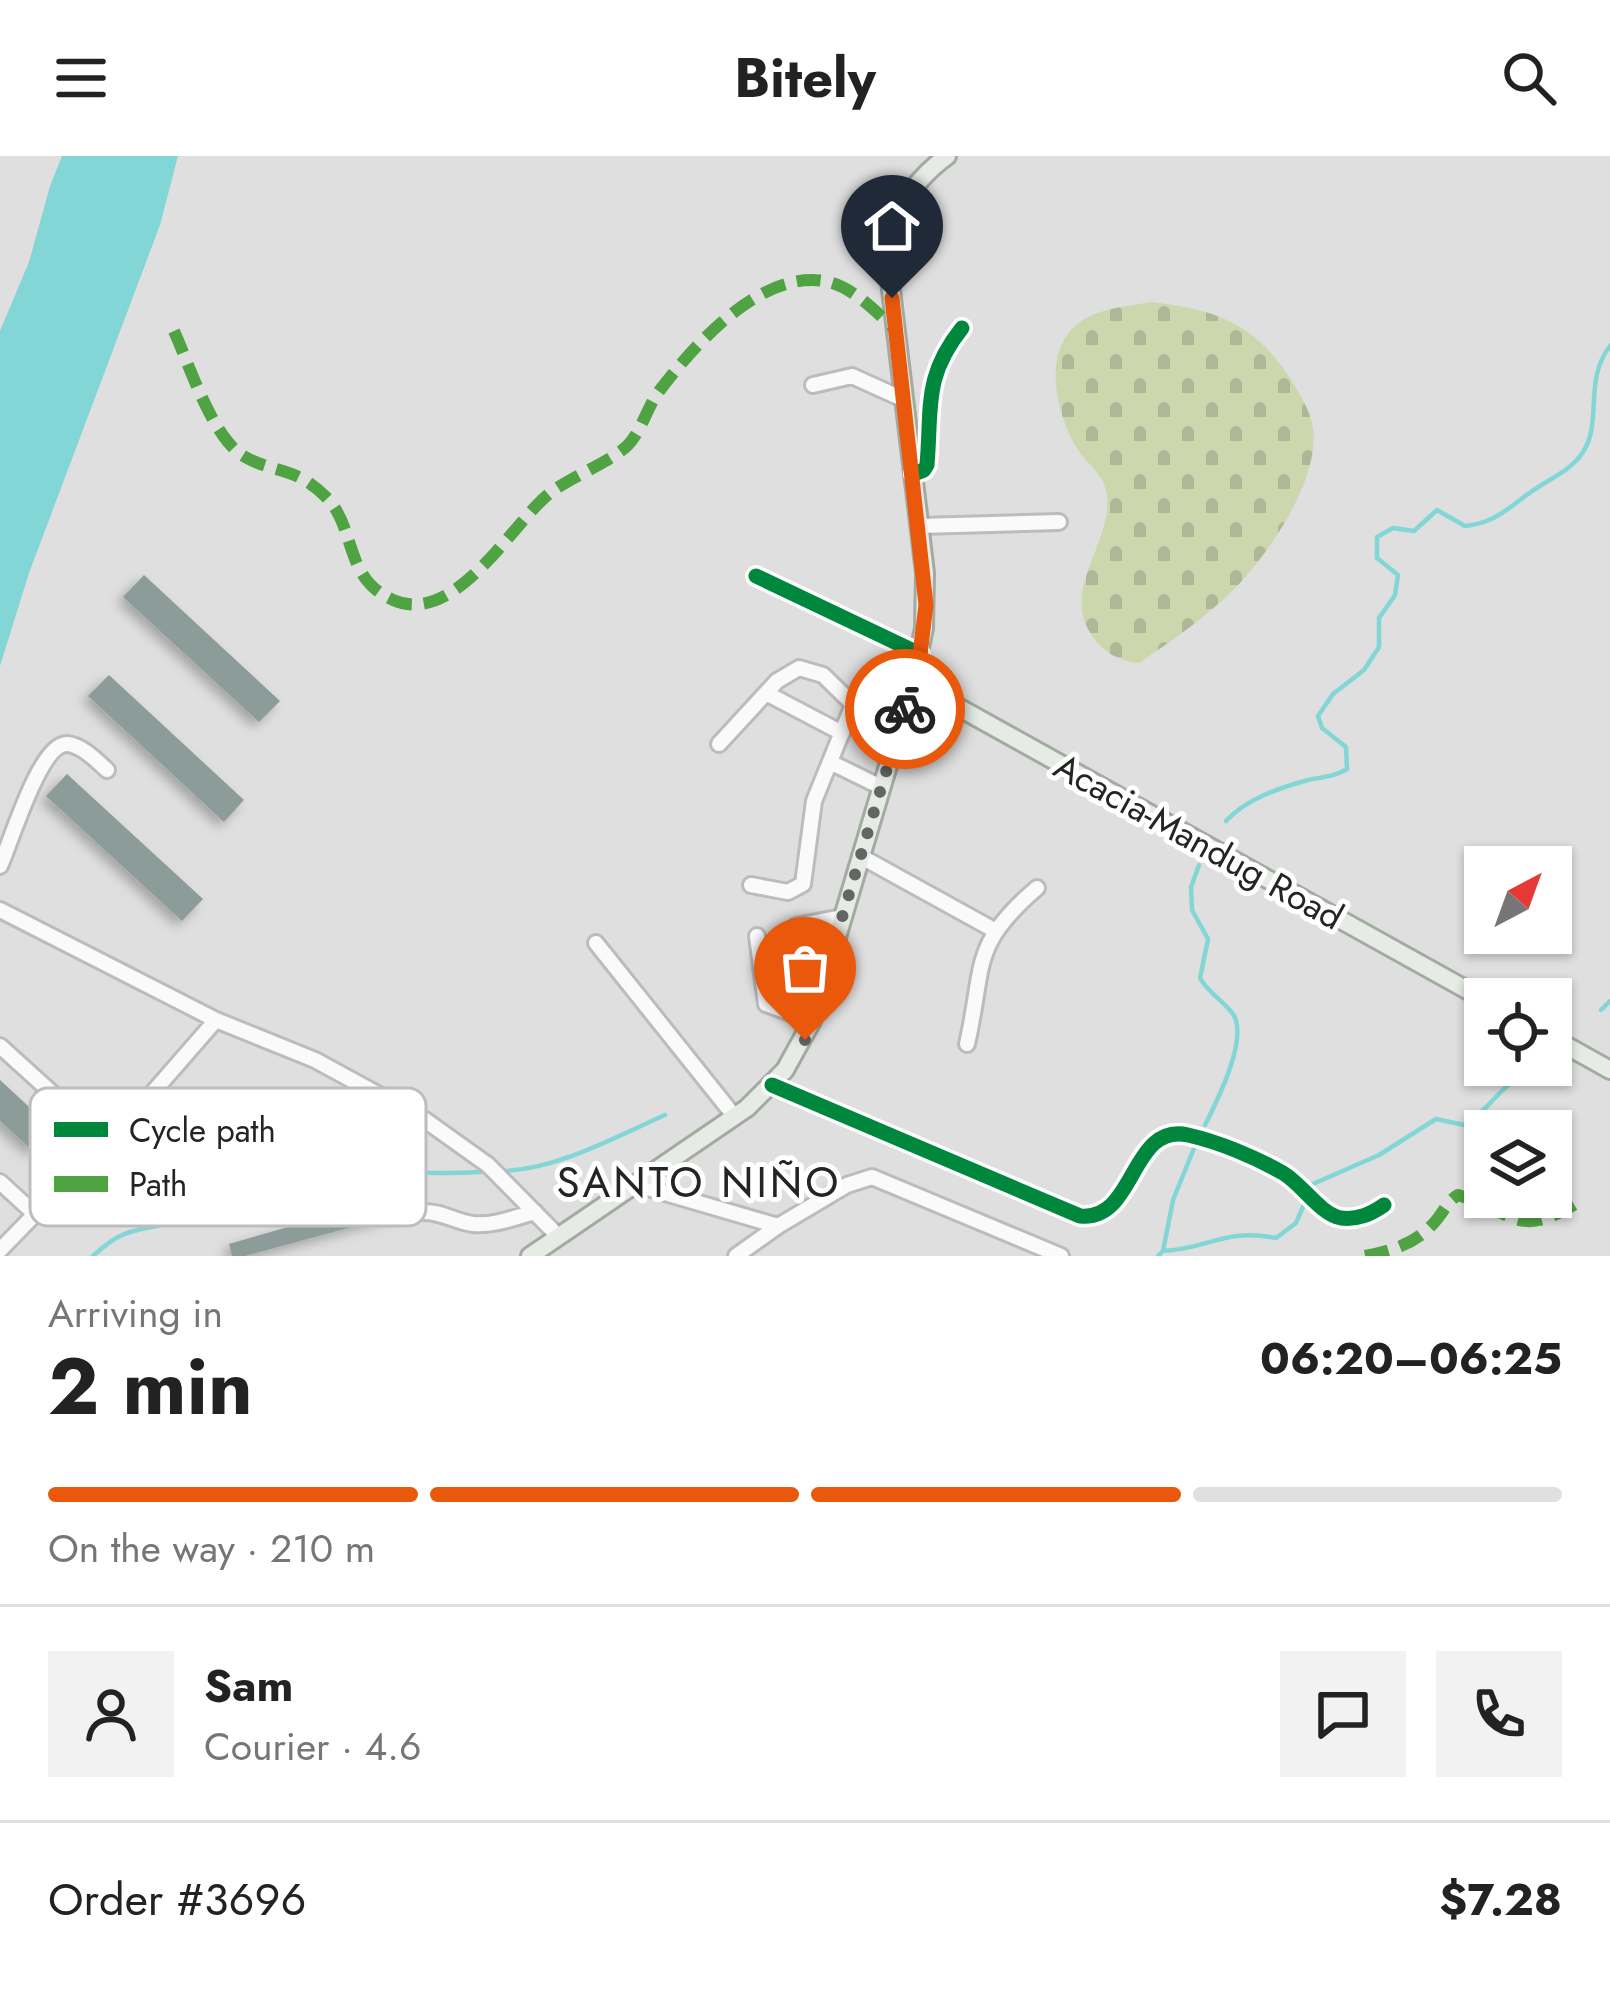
<!DOCTYPE html>
<meta charset="utf-8">
<style>
:root{--surface:#fff;--page:#f2f2f2;--text:#222;--muted:#767676;--line:#e0e0e0;--accent:#ea580c}
body{margin:0;font-family:Jost,sans-serif;background:var(--page);color:var(--text);height:100vh;display:flex;flex-direction:column;font-size:45px;white-space:nowrap}
*{box-sizing:border-box;margin:0}
p{font-size:39px;color:var(--muted)}
.icon{flex:none;width:66px;height:66px;fill:none;stroke:currentColor;stroke-width:2;stroke-linecap:round;stroke-linejoin:round}
.map{position:relative;height:1100px;overflow:hidden}
.drawer{display:flex;flex-direction:column;background:var(--surface);flex:1}
.drawer>*{flex:none}
.needle{width:78px;rotate:41deg}
.tools{position:absolute;left:1464px;top:690px;display:grid;gap:24px}
.tools a{display:grid;place-items:center;width:108px;height:108px;border-radius:0px;background:var(--surface);box-shadow:0 3px 9px #0004;font-size:60px}
.pin{position:absolute;display:grid;place-items:center;width:102px;height:102px;color:#fff;margin:-123px -51px;border-radius:50% 50% 50% 0;rotate:-45deg;box-shadow:0 0 12px #0007}
.pin .icon{rotate:45deg}
.courier{position:absolute;display:grid;place-items:center;width:120px;height:120px;margin:-60px;border:9px solid #ea580c;border-radius:50%;background:#fff;color:#222;box-shadow:0 3px 15px #0007}
.overview em{font-style:normal;font-weight:700}
.overview div{display:flex;flex-direction:column-reverse}
.overview{display:flex;align-items:center;justify-content:space-between;height:204px;padding:0 48px}
h1{font-size:78px;font-weight:700;line-height:90px}
.bar{display:grid;grid-template-columns:repeat(4,1fr);gap:18px 12px;align-content:center;height:144px;padding:0 48px}
.bar i{height:15px;border-radius:9px;background:var(--line)}
.bar .active{background:var(--accent)}
.bar p{grid-column:span 4}
.line{display:flex;align-items:center;gap:30px;padding:0 48px;border-top:3px solid var(--line)}
.line div{flex:1}
.round{display:grid;place-items:center;flex:none;width:126px;height:126px;border-radius:0px;background:var(--page)}
header{display:flex;justify-content:space-between;align-items:center;height:156px;padding:0 48px;background:var(--surface);font-size:54px;font-weight:700}
.map>svg:first-child{display:block}
.cemetery{fill:url(#cemetery-stones)}
.water{fill:#83d6d6}
.lines{fill:none;stroke-linecap:round;stroke-linejoin:round}
.stream{stroke:#83d6d6;stroke-width:4.5}
.building{fill:#8c9c98;filter:url(#shadow)}
.minor-casing{stroke:#bbbcbb;stroke-width:20}
.major-casing{stroke:#a3aba1;stroke-width:22}
.minor{stroke:#fafafa;stroke-width:14}
.major{stroke:#e6ebe5;stroke-width:16}
.quiet{stroke:#50a342;stroke-width:12;stroke-dasharray:24 12;stroke-linecap:butt}
.cycleway-casing{stroke:#fff;stroke-width:22}
.cycleway{stroke:#00873e;stroke-width:15}
.done{stroke:#646565;stroke-width:12;stroke-dasharray:0 21.6}
.route{stroke:#ea580c;stroke-width:15}
.labels{text-anchor:middle;dominant-baseline:central;stroke-width:10;stroke-linejoin:round;paint-order:stroke}
.street-label{font-size:36px;fill:#232424;stroke:#fff}
.quarter-label{font-size:42px;letter-spacing:3px;fill:#232424;stroke:#fff}
.key{fill:#fff;stroke:#bdbdbd;stroke-width:3}
.key-label{font-size:33px;fill:#232424}
</style>
<header><svg class="icon" aria-label="menu" viewBox="0 0 24 24"><path d="M4 6h16M4 12h16M4 18h16"/></svg>Bitely<svg class="icon" aria-label="search" viewBox="0 0 24 24"><circle cx="10" cy="10" r="6"/><path d="M15 15l6 6"/></svg></header>
<div class="map">
<svg width="1610" height="1100" viewBox="0 0 1610 1100">
<defs>
<pattern id="cemetery-stones" width="16" height="16" patternUnits="userSpaceOnUse" patternTransform="scale(3)"><rect width="16" height="16" fill="#ccd7ae"/><path d="M2 7V4a2 2 0 0 1 4 0v3zM10 15v-3a2 2 0 0 1 4 0v3z" fill="#afb896"/></pattern>
<filter id="shadow"><feDropShadow dx="-5.5" dy="5.5" stdDeviation="6" flood-color="#0004"/></filter>
</defs>
<rect width="100%" height="100%" fill="#dedfde"/>
<path class="cemetery" d="M1151,146c65,8 101,19 139,76 7,12 17,27 21,41 15,51 -38,128 -71,164 -29,31 -67,57 -101,80 -21,-2 -34,-10 -46,-26 -34,-47 19,-92 14,-141 -2,-21 -18,-30 -29,-46 -20,-32 -36,-91 -5,-122 20,-20 52,-21 78,-26z"/>
<path class="water" d="M62,0h116l-18,69 -131,348 -29,93v-335l29,-69 21,-76z"/>
<g class="lines">
<path class="stream" d="M1226,665c20,-22 53,-33 82,-41 14,-3 26,-3 39,-11l-1,-22 -24,-19 -4,-12 15,-22 31,-24 15,-23v-29l16,-23 3,-20 -21,-17v-21l16,-9 21,3 23,-21 28,16c30,-3 43,-18 66,-34 17,-13 39,-20 52,-40 20,-31 0,-71 27,-106
M1199,709l-8,22 1,23 16,29 -8,39c8,15 23,22 33,36 16,24 -16,87 -28,111
M1601,854l9,-9
M505,1015c55,-3 110,-34 160,-56
M1313,1028l66,-29 57,-36 28,6c32,-19 34,-43 77,-59
M1163,1095l10,-51 22,-54
M93,1100c31,-28 37,-23 75,-33 46,-13 90,-33 122,-68 24,-1 41,10 65,13 41,4 84,7 125,4
M1158,1100l5,-5c46,-2 60,-23 113,-13l20,-15 10,-23"/>
</g>
<path class="building" d="M144,419l136,126 -21,21 -136,-125z
M109,519l135,125 -20,22 -136,-126z
M67,618l136,125 -21,22 -136,-125z
M0,924l53,49 -20,22 -33,-30z
M410,1036l1,19 -166,45h-13l-3,-12z"/>
<g class="lines">
<defs>
<path id="minor" d="M813,229l39,-9 53,24
M914,318l10,-4 3,-5c5,-58 -4,-88 35,-137
M920,370l139,-4
M756,420l164,78
M766,537l76,40
M719,588l58,-63 22,-13 24,7 42,41 33,16
M830,606l51,25
M860,700l134,74
M0,710c11,-24 40,-123 67,-122 15,1 30,17 40,26
M751,729l37,7 15,-8 11,-83 39,-96
M0,754l216,110 99,40 110,60 63,45 70,71
M796,770l46,-9
M757,780l9,68 46,17
M596,787l139,174
M967,888c18,-79 3,-99 70,-156
M0,890l106,96
M772,929l308,131c56,6 50,-94 108,-81 31,7 67,22 95,38 19,11 37,41 58,45 17,2 30,-4 43,-13
M0,1026l36,33
M634,1028l144,42 69,-41 25,-8 189,79
M422,1056c20,-1 33,10 51,12 21,2 43,-7 62,-12
M0,1094l148,-152 68,-78
M736,1100l42,-30"/>
<path id="major" d="M913,526l572,318
M1551,881l59,33
M530,1100l217,-148 38,-38 27,-49 101,-339 11,-54 1,-55 -37,-308c2,-47 21,-81 59,-109"/>
</defs>
<use href="#minor" class="minor-casing"/>
<use href="#major" class="major-casing"/>
<use href="#minor" class="minor"/>
<use href="#major" class="major"/>
<path class="quiet" d="M174,175c15,33 39,109 71,126 31,17 50,9 81,40 31,31 17,81 67,103 63,27 118,-76 157,-107 21,-16 62,-32 78,-48 14,-15 19,-38 32,-55 35,-46 103,-123 169,-108 25,6 48,31 67,48
M1365,1100c28,-5 55,-14 73,-38 7,-9 10,-17 20,-23 62,19 59,46 125,4"/>
<defs>
<path id="cycleway" d="M914,318l10,-4 3,-5c5,-58 -4,-88 35,-137
M756,420l164,78
M772,929l308,131c56,6 50,-94 108,-81 31,7 67,22 95,38 19,11 37,41 58,45 17,2 30,-4 43,-13"/>
</defs>
<use href="#cycleway" class="cycleway-casing"/>
<use href="#cycleway" class="cycleway"/>
</g>
<g class="lines">
<path class="done" d="M805,884l100,-331"/>
<path class="route" d="M892,142l34,307 -6,49 -15,55"/>
</g>
<g class="labels">
<g class="street-label">
<text transform="translate(1199 685) rotate(29)">Acacia-Mandug Road</text>
</g>
<g class="quarter-label">
<text x="699" y="1026">SANTO NIÑO</text>
</g>
</g>
<rect x="30" y="932" width="396" height="138" rx="18" class="key"/>
<rect x="54" y="966" width="54" height="15" fill="#00873e"/>
<rect x="54" y="1020" width="54" height="16" fill="#50a342"/>
<g class="key-label">
<text x="129" y="986">Cycle path</text>
<text x="129" y="1040">Path</text>
</g>
</svg>
<div class="tools">
<a><svg class="needle" viewBox="-14 -14 28 28"><path d="M0-13l5 13h-10z" fill="#e53935"/><path d="M0 13l5-13h-10z" fill="#767676"/></svg></a>
<a><svg class="icon" aria-label="locate" viewBox="0 0 24 24"><circle cx="12" cy="12" r="6"/><path d="M12 2v4M12 18v4M2 12h4M18 12h4"/></svg></a>
<a><svg class="icon" aria-label="layers" viewBox="0 0 24 24"><path d="M12 4l9 5-9 5-9-5zM3 14l9 5 9-5"/></svg></a>
</div>
<div class="pin" style="left:805px;top:884px;background:#ea580c"><svg class="icon" aria-label="bag" viewBox="0 0 24 24"><path d="M5 8h14l-1 12H6zM9 8a3 3 0 0 1 6 0"/></svg></div>
<div class="pin" style="left:892px;top:142px;background:#1f2937"><svg class="icon" aria-label="home" viewBox="0 0 24 24"><path d="M3 11l9-7 9 7M6 9v11h12V9"/></svg></div>
<div class="courier" style="left:905px;top:553px"><svg class="icon" aria-label="bike" viewBox="0 0 24 24"><circle cx="6" cy="16" r="4"/><circle cx="18" cy="16" r="4"/><path d="M6 16l4-8h5l3 8M10 8l3 8H6M13 5h3"/></svg></div>
</div>
<section class="drawer">
<div class="overview"><div><h1>2 min</h1><p>Arriving in</p></div><em>06:20–06:25</em></div>
<div class="bar"><i class="active"></i><i class="active"></i><i class="active"></i><i></i><p>On the way · 210 m</p></div>
<div class="line" style="height:216px"><a class="round"><svg class="icon" aria-label="person" viewBox="0 0 24 24"><circle cx="12" cy="8" r="4"/><path d="M4 21q1-7 8-7t8 7"/></svg></a><div><b>Sam</b><p>Courier · 4.6</p></div><a class="round"><svg class="icon" aria-label="chat" viewBox="0 0 24 24"><path d="M4 5h16v11H9l-5 4z"/></svg></a><a class="round"><svg class="icon" aria-label="phone" viewBox="0 0 24 24"><path d="M5 4h4l2 5-3 2q2 4 5 5l2-3 5 2v4C11 20 4 13 5 4z"/></svg></a></div>
<div class="line" style="height:156px"><div>Order #3696</div><b>$7.28</b></div>
</section>
